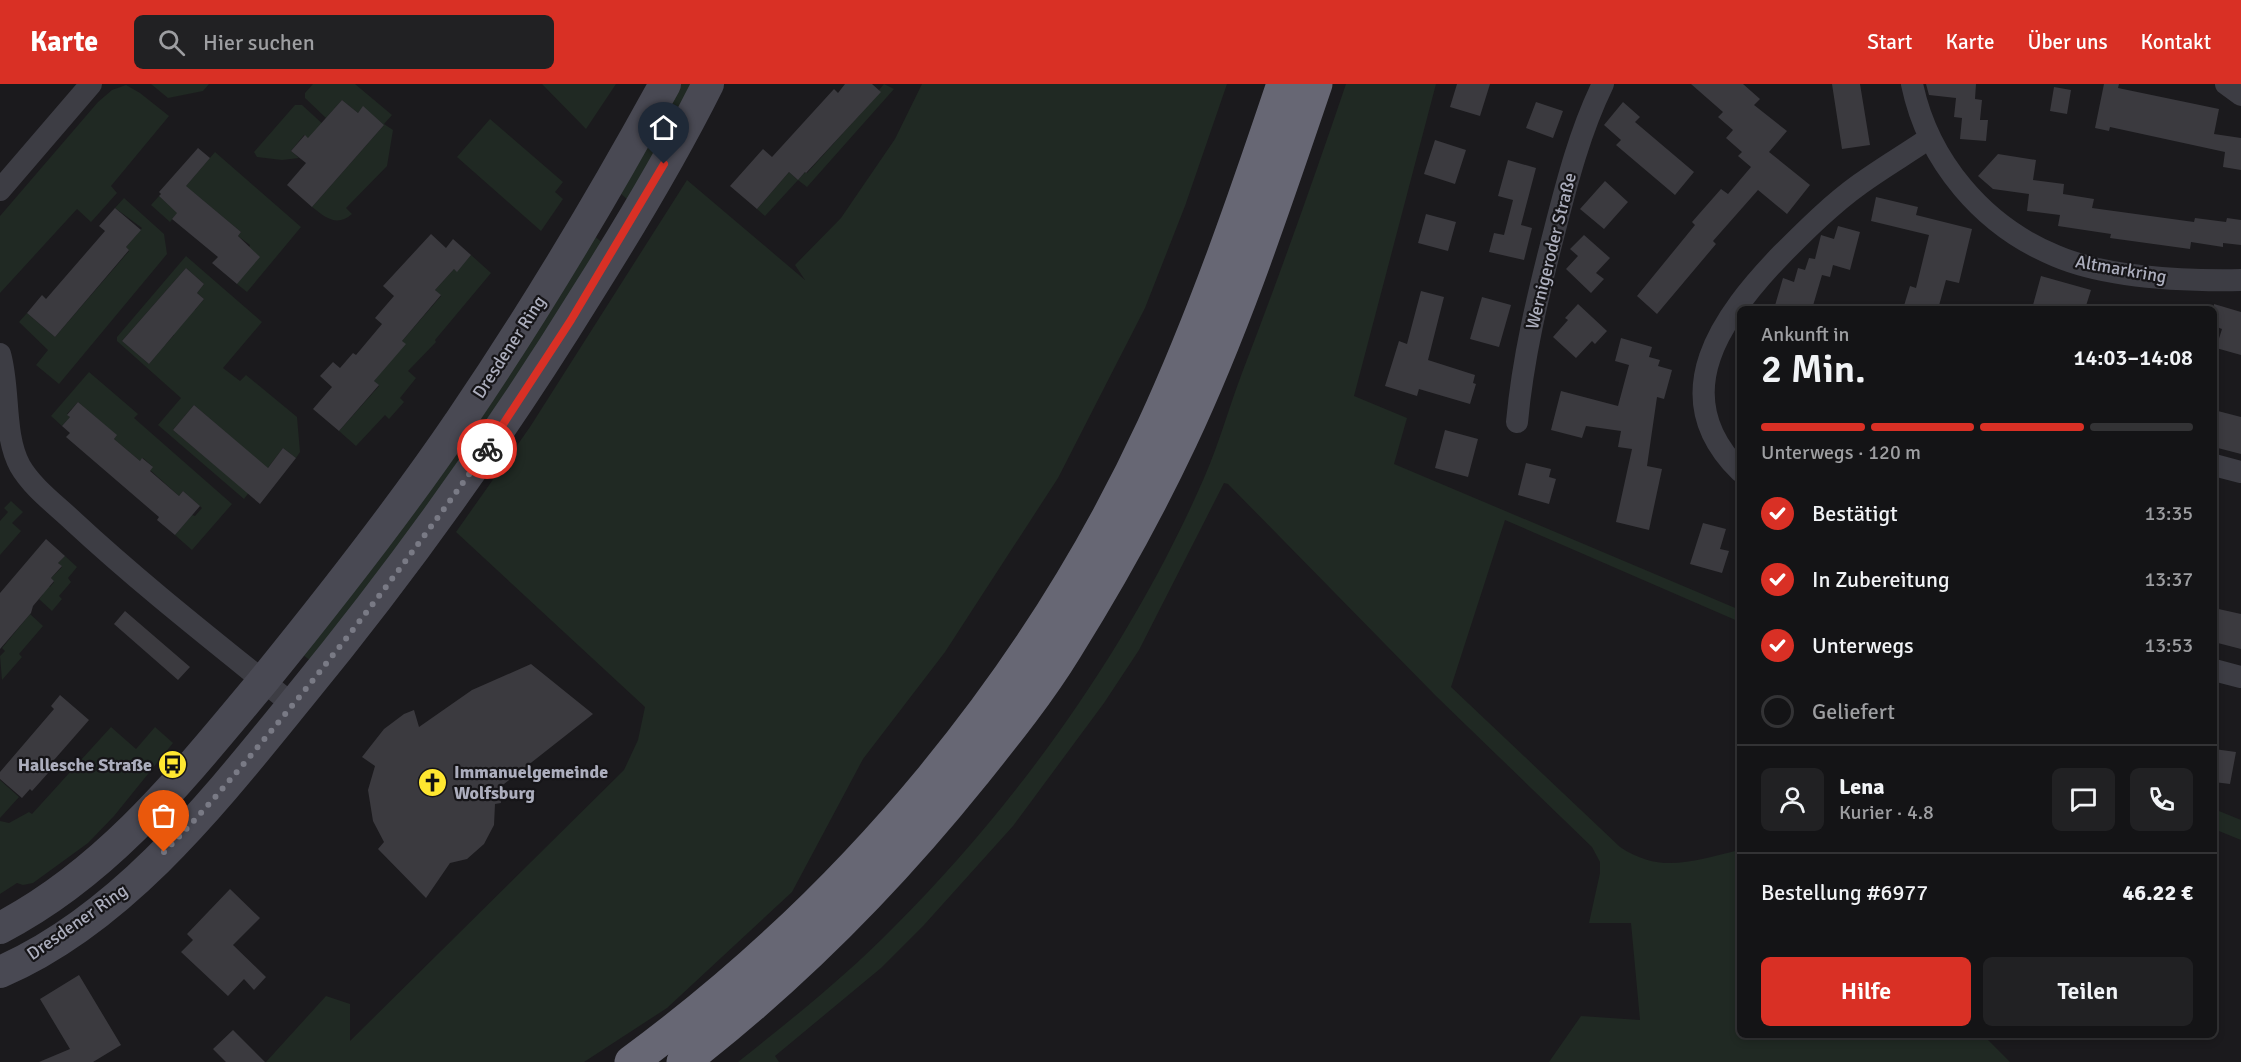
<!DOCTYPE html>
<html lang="de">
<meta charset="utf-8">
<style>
:root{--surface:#141416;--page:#212123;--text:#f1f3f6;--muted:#9d9ea1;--line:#333335;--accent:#d93025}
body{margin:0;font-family:Signika,sans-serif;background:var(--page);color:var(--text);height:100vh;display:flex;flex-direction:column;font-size:22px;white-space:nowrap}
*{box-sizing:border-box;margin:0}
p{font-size:20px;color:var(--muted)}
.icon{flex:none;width:33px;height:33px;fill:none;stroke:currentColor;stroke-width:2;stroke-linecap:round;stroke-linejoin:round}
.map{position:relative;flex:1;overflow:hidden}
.sheet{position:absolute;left:1737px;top:222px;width:480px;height:732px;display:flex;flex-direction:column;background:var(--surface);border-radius:9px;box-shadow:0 3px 9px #0003,0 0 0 2px var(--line)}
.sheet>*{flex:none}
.pin{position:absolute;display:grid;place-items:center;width:51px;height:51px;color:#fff;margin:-62px -26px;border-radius:50% 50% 50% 0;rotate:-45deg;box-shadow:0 0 6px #0007}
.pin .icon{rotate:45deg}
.courier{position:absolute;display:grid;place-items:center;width:60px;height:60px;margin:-30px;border:4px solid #d93025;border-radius:50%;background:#fff;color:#222;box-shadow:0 2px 8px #0007}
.summary em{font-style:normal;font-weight:600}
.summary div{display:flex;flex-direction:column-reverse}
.summary{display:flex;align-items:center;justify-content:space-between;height:102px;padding:0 24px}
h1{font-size:39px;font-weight:600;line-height:45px}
.bar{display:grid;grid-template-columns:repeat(4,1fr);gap:9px 6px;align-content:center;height:72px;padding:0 24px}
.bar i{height:8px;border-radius:4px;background:var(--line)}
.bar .active{background:var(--accent)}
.bar p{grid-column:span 4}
.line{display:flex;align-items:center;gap:15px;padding:0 24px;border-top:2px solid var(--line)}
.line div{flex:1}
.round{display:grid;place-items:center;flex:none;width:63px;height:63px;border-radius:9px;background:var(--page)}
ol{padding:0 24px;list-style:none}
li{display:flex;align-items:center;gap:18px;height:66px}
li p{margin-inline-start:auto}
li .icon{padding:6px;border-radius:50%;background:var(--accent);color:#fff;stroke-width:4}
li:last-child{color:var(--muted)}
li i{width:33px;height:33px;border:3px solid var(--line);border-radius:50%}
.primary-button{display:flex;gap:12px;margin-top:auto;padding:12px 24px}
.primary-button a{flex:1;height:69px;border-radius:9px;background:var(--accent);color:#fff;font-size:24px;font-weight:600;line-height:69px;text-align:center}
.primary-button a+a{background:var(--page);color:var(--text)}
header{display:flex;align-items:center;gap:36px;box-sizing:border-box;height:84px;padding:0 30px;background:var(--accent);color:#fff}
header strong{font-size:28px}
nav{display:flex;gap:33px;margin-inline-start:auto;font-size:21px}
.search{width:420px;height:54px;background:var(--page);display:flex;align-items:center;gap:15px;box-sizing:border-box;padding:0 21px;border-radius:9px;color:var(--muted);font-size:22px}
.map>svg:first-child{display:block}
.green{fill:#202923;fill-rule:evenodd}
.building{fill:#3b3a3f}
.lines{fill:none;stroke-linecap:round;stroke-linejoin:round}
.street{stroke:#3d3d44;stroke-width:22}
.secondary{stroke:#494953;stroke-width:32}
.highway{stroke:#676774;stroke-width:33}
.done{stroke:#797a85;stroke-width:6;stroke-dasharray:0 10.8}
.route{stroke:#d93025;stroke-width:8}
.labels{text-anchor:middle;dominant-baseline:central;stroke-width:4.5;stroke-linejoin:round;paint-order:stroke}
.street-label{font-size:18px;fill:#acaebd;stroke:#161518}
.poi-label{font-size:18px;font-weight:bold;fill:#acaebd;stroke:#161518;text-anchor:end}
</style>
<header>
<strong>Karte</strong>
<div class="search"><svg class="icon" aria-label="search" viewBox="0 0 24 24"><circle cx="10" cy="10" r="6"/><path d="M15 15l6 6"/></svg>Hier suchen</div>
<nav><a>Start</a><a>Karte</a><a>Über uns</a><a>Kontakt</a></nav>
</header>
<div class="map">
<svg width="2241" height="978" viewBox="0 0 2241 978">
<rect width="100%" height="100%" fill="#1b1a1d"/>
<path class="green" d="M151,0h58l-6,7 -35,7z
M313,0h42l37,31 -8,9 9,6 -6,36 -41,42 6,6c-15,13 -26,4 -40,-7l72,-82 -21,-18 -5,6 -16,-13 -16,18 -21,-20v-5z
M542,0h74l-30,45z
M681,0h10l-56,122 -22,-19 50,-69z
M884,0l10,5 -87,98 -9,-7 -33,36 -8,-7 32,-37 9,8 7,-8 2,1 73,-81 -1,-2z
M922,0h305l-42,122 -40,102 -87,170 -113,174 -82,107 -71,133 -125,116 -83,54h-318l60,-66 24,8v37l274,-271 14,-30 7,-33 -189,-175 74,-105 157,-247 118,100 -10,-15 46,-47 54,-79z
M1346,0h90l-82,312 53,22 -13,46 346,146v12l-235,-102 -54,167 169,160c42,28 74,13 120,3v185h243l27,27h-461l32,-46 59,4 -9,-97h-42l11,-50v-11l-8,-15 -156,-151 -208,-212 -4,-1 -85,167 -35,53 -91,123 -89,99 -43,43 -106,88 4,6h-41c54,-43 108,-86 156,-135 127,-127 238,-284 310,-449 15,-34 25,-71 38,-105 37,-96 71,-192 104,-289z
M126,1l14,8 29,23 -58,70 6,7 -26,29 -14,-13 -77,84v-77l98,-114 14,-12z
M295,21h7l24,22 -13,15 -9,-7 -13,16 8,7 -17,2 -25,-3 -3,-5z
M490,35l73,63 -8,10 8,7 -22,32 -84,-74z
M215,68l86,75 -54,65 -10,-8 13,-39 -12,-9 3,-4 -47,-39 -24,29 -19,-17 8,-9 13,12 6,-13z
M124,114l40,36 3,20 -108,130 -23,-19 12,-15 -29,-28 8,-9 28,24 74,-86 -3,-4 16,-19 -27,-20z
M588,146l21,19 -166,238 -132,174 -8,-6z
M471,171l20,18 -56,67 1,2 -28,29 8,7 -16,20 4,4 -15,17 -4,-4 -29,31 -17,-15 40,-45 -5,-5 28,-40 39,-45 -6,-6 19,-21 3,2z
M186,172l76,66 -39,46 17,13 6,-6 51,42 3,35 -4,6 -13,-10 -39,51 -86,-74 23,-27 -64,-57v-4zM186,184l18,16 -7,9 7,6 -9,11 -7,-6 -6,6 7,6 -9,11 -8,-6 -6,7 8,7 -9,10 -8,-6 -6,8 7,6 -9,11 -27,-23zM194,321l60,52 -20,24 -61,-51z
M89,288l49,42 -4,4 98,86 -40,46 -17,-15 17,-20 3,1 7,-8 -19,-17 -4,5 -29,-26 2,-4 -9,-8 -3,3 -26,-22 2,-4 -38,-33 -11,12 3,3 -8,9 -11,-10z
M11,417l12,11 -11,11 9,8 -21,24v-34l8,-9 -4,-4z
M65,472l12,11 -9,11 3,4 -12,14 3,3 -10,12 -13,-12 4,-5 -3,-3 6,-7 4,3 4,-5 -3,-4 11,-11 -4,-4z
M30,530l13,12 -24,28 3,3 -20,23 -2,-24 5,-5 -3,-3z
M111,643l25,22 19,-22 18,16 -59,73 -26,27 -55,40 -10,2 -6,-2 -17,11v-73l9,2 20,-11 3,2z
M0,696l19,17 -19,21z
M2214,725l27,11v20l-27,-11z"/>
<path class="building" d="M845,0h27l9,8 -75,81 -1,-1 -7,8 -9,-8 -32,37 -27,-23 33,-37 9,8 62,-68 4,4z
M1457,0h33l-10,32 -30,-9z
M1691,0h52l17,15 -6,6 33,26 -18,21 41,33 -23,29 -29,-24 -45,51 3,3 -59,70 -20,-18 58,-71 -3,-3 29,-33 7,5 23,-27 -13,-11 4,-4 -16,-14 7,-8 -15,-13 5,-5z
M1832,0h28l10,61 -28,4z
M1926,0h50l-1,15 7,1 -2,20h8l-2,21 -26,-2 2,-21 -8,-1 2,-19 -27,-3z
M2104,0h15l-1,4 101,21 -5,25 27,4v32l-18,-3 2,-15 -115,-25 -1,4 -14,-3z
M2054,3l17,3 -4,24 -17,-3z
M342,16l16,13 5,-7 21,19 -72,82 -25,-22 19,-22 -15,-12 14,-16 3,3z
M1536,18l27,9 -10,27 -27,-10z
M1623,18l17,15 -5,5 59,50 -19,23 -59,-50 5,-5 -17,-15z
M1435,56l31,10 -11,34 -31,-10z
M198,64l12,10 -24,28 55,46 -3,4 22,21 -23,27 -25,-21 6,-6 -46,-38 5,-6 -18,-17 2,-2 -2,-2z
M1998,70l38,6 -3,20 31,4 -1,10 31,5 -2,9 102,14 1,-4 31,4 1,-4 14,2v25l-18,-2v4l-32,-5 -1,7 -80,-11 1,-4 -53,-8 2,-11 -33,-4 2,-17 -36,-5 -15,-13z
M1508,76l28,8 -15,57 11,3 -8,32 -35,-8 5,-19 10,2 9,-35 -15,-4z
M1605,97l23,21 -24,27 -24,-20z
M1876,113l42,10 -2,8 56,14 -13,54 -13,-3 -8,29h-35l7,-23 6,2 13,-53 -58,-14z
M115,124l26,22 -15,17 3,3 -74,87 -28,-24 15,-18 4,4 59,-68 -6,-5z
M1426,130l30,8 -8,29 -30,-8z
M1838,142l22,6 -10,38 -17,-5 -3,12 -8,-2 -10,34h-38l9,-31 11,4 4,-14 7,2 4,-12 6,1 6,-24 13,4z
M431,150l15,14 7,-9 18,16 -14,17 -3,-3 -19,21 6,5 -39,46 4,3 -32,37 5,4 -40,46 -26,-22 19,-22 -12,-11 13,-14 7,6 13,-15 3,2 26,-31 -7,-6 19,-22 -11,-10z
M1584,151l26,23 -14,15 8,6 -13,14 -25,-24 12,-13 -8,-7z
M186,184l18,16 -7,9 7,6 -55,65 -27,-23z
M2041,192l50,14 -6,19h-37l-15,-4z
M1421,207l23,6 -16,63 47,15 -2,8 3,1 -6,20 -51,-15 -2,7 -32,-10 14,-45 8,3z
M1482,213l29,8 -12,42 -29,-8z
M1578,220l29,27 -12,13 -3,-3 -16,17 -23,-21 15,-17 -3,-2z
M2214,220l27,8v43l-25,-7 6,-19 -8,-3z
M1621,254l31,9 -3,10 11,3 -2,6 14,4 -8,29 -7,-2 -10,69 15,3 -13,61 -33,-8 16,-73 -14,-2 3,-16 -35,-5 -4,12 -31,-8 10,-39 57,15 11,-41 -14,-4z
M78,318l39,33 -3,4 26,22 2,-3 11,9 -3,4 29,25 4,-5 17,15 -25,29 -18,-15 2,-3 -93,-80 4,-4 -8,-7 8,-9 -3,-2z
M194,321l74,63 15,-20 13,10 -36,46 -87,-74z
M2214,326l27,7v37l-27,-7z
M1445,346l33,9 -10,38 -33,-9z
M1526,379l25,6 -2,8 7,2 -7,25 -31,-9z
M1703,439l23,6 -6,20 9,2 -7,22 -32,-9z
M46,455l19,17 -7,7 4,3 -11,12 3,3 -21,25 -2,7 -31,36v-56z
M2214,524l27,6v35l-27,-7z
M125,527l65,56 -12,13 -64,-56z
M531,580l62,50 -94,74 2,15 -6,1 -1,21 -10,19 -17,15 -17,4 -24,35 -48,-49 6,-7 -11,-21 -5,-31 7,-24 -13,-9 22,-28 20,-15 10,-4 5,17 53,-37z
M60,611l29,25 -35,40 3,3 -8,9 -17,19 -2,-2 -8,9 -22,-19v-7l54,-63 -3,-3z
M2214,665l22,3 -6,32 -16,-2z
M230,805l30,29 -27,27 33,32 -12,13 -10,-11 -16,17 -47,-44 12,-12 -6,-6z
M79,891l42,70 -28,17h-54l31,-13 -30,-50z
M233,946l32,32h-39l-13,-13z"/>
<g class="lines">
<path class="street" d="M1912,0c16,77 71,142 144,172 52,22 129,25 185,24
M2226,0l15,11
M0,106l91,-106
M0,270c10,35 3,81 20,112 12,21 35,38 53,55 70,65 146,124 220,184
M1517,338c6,-65 21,-127 37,-189 13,-51 26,-102 49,-149
M2214,381l27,7
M1740,387c-77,-76 -17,-156 42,-217 24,-24 50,-50 78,-70 22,-16 46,-30 68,-45
M2214,586l27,7"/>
<path class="secondary" d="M0,844c110,-57 186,-155 264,-248 69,-85 136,-170 197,-260 74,-109 141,-221 204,-336
M0,888c123,-53 216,-173 299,-275 105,-128 201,-262 288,-403 43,-68 85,-138 121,-210"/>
<path class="highway" d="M631,978c223,-164 406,-384 522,-635 51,-111 91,-227 130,-343
M683,978c109,-84 205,-181 291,-288 32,-40 65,-81 92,-125 42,-67 81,-137 115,-209 54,-115 94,-236 135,-356"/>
</g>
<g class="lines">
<path class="done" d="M164,768c38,-38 73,-80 108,-122 76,-91 147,-185 215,-281"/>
<path class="route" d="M487,365l84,-129 93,-156"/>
</g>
<defs>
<symbol id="bus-disc" viewBox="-11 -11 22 22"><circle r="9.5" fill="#ffe730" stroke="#161518"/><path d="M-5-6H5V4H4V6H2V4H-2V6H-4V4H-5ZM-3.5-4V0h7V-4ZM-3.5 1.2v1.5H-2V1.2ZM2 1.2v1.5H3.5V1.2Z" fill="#111"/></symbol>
<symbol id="church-disc" viewBox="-11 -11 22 22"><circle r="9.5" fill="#ffe730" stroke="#161518"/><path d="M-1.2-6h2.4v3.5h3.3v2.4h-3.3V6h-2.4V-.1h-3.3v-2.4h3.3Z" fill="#111"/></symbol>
</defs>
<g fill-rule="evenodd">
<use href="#bus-disc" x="156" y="664" width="33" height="33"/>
<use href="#church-disc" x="416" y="682" width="33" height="33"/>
</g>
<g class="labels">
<g class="street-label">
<text transform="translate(1551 167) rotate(-76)">Wernigeroder Straße</text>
<text transform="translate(2121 185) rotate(10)">Altmarkring</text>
<text transform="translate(509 263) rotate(-57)">Dresdener Ring</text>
<text transform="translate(77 838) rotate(-35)">Dresdener Ring</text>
</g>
<g class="poi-label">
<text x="152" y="681">Hallesche Straße</text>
<text x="454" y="688" text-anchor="start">Immanuelgemeinde<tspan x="454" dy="21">Wolfsburg</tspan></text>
</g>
</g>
</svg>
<div class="pin" style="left:164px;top:768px;background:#ea580c"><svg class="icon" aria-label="bag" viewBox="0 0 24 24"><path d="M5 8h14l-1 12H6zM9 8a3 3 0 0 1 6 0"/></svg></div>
<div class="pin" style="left:664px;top:80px;background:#1f2937"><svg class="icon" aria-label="home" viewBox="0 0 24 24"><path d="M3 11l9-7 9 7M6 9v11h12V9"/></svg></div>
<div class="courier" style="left:487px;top:365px"><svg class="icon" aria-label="bike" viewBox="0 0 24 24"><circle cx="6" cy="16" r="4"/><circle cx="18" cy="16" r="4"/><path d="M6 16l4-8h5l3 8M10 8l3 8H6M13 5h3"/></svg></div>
<section class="sheet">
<div class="summary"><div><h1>2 Min.</h1><p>Ankunft in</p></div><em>14:03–14:08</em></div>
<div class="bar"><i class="active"></i><i class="active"></i><i class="active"></i><i></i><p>Unterwegs · 120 m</p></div>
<ol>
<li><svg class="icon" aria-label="check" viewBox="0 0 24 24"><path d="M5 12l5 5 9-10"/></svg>Bestätigt<p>13:35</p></li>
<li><svg class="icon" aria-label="check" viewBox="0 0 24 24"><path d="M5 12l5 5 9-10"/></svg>In Zubereitung<p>13:37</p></li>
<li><svg class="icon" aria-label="check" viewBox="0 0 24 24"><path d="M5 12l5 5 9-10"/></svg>Unterwegs<p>13:53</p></li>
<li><i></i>Geliefert</li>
</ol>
<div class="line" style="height:108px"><a class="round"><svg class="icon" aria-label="person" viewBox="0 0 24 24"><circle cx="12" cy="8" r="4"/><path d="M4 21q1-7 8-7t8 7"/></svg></a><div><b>Lena</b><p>Kurier · 4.8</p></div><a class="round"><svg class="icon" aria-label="chat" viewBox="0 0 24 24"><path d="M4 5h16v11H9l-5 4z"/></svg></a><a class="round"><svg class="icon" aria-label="phone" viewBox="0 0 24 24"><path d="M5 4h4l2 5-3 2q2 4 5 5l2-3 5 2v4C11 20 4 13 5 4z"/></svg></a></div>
<div class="line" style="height:78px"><div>Bestellung #6977</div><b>46.22 €</b></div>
<div class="primary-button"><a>Hilfe</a><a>Teilen</a></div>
</section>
</div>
